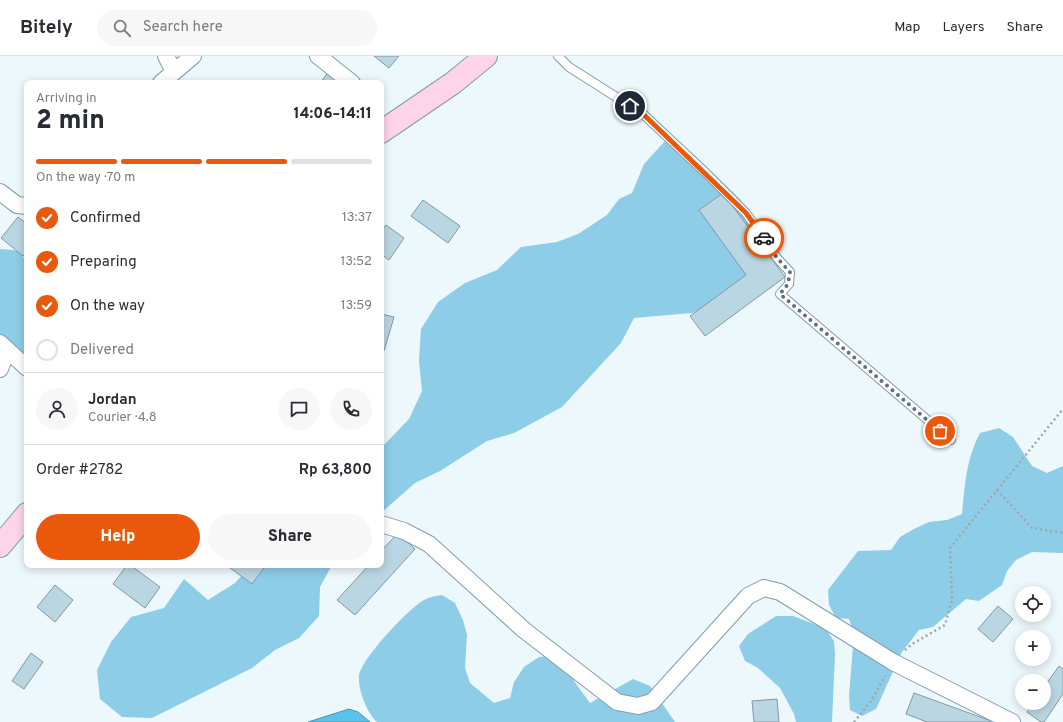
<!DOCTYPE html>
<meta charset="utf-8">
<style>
:root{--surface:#fff;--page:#f7f7f7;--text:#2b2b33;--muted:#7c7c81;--line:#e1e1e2;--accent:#ea580c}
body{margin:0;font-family:Overpass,sans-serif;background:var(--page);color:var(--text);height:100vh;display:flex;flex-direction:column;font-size:15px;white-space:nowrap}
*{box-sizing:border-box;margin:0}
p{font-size:13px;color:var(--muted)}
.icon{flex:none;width:22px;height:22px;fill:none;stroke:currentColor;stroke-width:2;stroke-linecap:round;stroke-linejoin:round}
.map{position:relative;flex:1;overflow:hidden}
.details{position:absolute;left:24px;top:24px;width:360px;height:488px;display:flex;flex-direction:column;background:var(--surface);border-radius:8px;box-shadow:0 2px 10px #0003}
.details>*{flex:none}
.controls{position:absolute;left:1015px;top:530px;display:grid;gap:8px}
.controls a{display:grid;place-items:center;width:36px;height:36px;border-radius:50%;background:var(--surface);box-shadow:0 2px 10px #0003;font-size:20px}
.pin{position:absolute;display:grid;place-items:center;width:34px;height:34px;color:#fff;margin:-17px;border:2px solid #fff;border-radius:50%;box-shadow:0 1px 4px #0007}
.courier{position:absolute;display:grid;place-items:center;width:40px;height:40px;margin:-20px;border:3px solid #ea580c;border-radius:50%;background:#fff;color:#222;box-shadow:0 1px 5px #0007}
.head em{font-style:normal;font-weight:800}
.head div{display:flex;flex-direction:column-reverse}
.head{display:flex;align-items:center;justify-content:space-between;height:68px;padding:0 12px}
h1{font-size:26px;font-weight:800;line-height:30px}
.bar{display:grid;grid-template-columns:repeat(4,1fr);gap:6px 4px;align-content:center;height:48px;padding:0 12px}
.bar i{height:5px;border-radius:3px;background:var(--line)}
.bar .active{background:var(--accent)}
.bar p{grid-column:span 4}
.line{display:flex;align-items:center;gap:10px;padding:0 12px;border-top:1px solid var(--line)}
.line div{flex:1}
.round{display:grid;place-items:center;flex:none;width:42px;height:42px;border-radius:21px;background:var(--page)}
ol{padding:0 12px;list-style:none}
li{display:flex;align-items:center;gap:12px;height:44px}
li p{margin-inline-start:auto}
li .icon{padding:4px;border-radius:50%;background:var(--accent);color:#fff;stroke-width:4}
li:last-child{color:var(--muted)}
li i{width:22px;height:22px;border:2px solid var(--line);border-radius:50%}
.button{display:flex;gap:8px;margin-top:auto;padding:8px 12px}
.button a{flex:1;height:46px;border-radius:24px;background:var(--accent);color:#fff;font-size:16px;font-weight:800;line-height:46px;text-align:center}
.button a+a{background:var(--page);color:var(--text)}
header{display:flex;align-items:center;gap:24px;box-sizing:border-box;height:56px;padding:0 20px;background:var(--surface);border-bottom:1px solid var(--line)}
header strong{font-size:19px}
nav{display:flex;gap:22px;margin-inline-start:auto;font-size:14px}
.search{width:280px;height:36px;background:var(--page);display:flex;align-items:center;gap:10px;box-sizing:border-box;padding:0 14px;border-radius:22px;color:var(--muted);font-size:15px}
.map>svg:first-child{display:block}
.green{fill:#8dcde8}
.water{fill:#5bc3eb;stroke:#4894b1}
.building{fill:#bbd6e3;stroke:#7f99a5}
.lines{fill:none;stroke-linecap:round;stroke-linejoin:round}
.service-casing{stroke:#839da9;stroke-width:10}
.minor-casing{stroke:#839da9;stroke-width:18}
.secondary-casing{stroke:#839da9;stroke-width:24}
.path{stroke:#9da8ac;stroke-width:2.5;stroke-dasharray:2 3;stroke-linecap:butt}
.service{stroke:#fff;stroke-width:8}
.minor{stroke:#fff;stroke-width:16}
.secondary{stroke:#fed5e8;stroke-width:22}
.done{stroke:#657074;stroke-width:4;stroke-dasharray:0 7.2}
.route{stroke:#ea580c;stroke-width:5}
</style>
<header>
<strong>Bitely</strong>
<div class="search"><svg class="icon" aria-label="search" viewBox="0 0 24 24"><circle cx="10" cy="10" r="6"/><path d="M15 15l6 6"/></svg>Search here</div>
<nav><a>Map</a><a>Layers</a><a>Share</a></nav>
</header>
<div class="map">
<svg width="1063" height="666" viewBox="0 0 1063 666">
<rect width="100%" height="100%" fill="#edf8fd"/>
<path class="green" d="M665,85l29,14 47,45 13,29 -1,29 -7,28 -25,16 -29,11 -58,5 -13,25 -59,64 -48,26 -27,8 -47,30 -25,12 -34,30v-65l28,-29 13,-28 -3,-30 2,-32 17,-27 27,-19 32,-13 24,-23 36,-5 21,-8 29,-19 12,-16 13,-6 12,-29z
M0,193c8,1 18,-1 23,7 9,14 4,77 4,96l-12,2 -15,-3z
M999,372l14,9 19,29 15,7 16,-7v87l-31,-1 -16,8 -9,11 -5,14 -23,16 -13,-2 -33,28 -14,3 -17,22 -26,57 -14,7 -12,-6 -1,-15 5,-61 -5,-15 -13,-1 -7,-13 -1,-15 30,-39 33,-1 9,-13 14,-8 15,-7 18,-2 15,-6c3,-30 4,-54 18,-81z
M251,509h81l-12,22 -1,29 -20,22 -24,12 -23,18 -100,50 -30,-1 -22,-18 -3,-29 14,-28 20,-25 33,-9 20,-29 24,21 27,-17z
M442,539l13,8 8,17 4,15 -2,33 5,15 24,20 16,-5 4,-16 10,-15 15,-10 18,-1 14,10 3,15 16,22 43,-24 17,7 25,36h-298c-10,-9 -19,-32 -18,-45 0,-16 50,-69 65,-77 5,-3 12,-4 18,-5z
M776,560h17l32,12 9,13 1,14 -3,67h-36l-2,-8 -14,-26 -22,-20 -13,-7 -6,-15 9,-12z"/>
<path class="water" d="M349,653l9,3 12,10h-62z"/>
<path class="building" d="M374,0h25l-10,12z
M330,14l17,13h-27z
M723,137l62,84 -80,59 -15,-20 56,-41 -47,-65z
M423,144l37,26 -12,17 -37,-27z
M18,161l9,7v27l-4,5 -22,-18z
M386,169l18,13 -15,22 -8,-6v-22z
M381,258l13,3 -10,34 -3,-1z
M398,477l17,16 -60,66 -18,-15 32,-35h12v-14z
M127,509h3l30,22 -15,21 -32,-24z
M226,509h34l4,3 -12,16z
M55,529l18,15 -18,22 -18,-15z
M998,550l15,13 -20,23 -15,-13z
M31,597l12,9 -19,27 -12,-8z
M1059,610l4,3v25l-19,28h-3l-14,-10 6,-9h11v-16z
M914,637l80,29h-67l-21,-8z
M777,643l2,23h-25l-2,-21z"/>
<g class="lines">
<defs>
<path id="service" d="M558,0l11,11 74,47 65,61 38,38 31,45 13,14 -1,12 -9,10 171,146"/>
<path id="minor" d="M166,0l8,16
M318,0l34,27
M161,27l32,-27
M0,136l17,13 10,1
M0,287l27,25
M0,313l7,-19
M381,468l23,7 25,13 95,86 93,72 21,4 14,-4 96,-106 16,-8 16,4 113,70 119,60"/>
<path id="secondary" d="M381,76l72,-49 33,-27
M0,490l27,-32"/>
</defs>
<use href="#service" class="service-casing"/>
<use href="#minor" class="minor-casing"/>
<use href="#secondary" class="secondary-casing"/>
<path class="path" d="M997,434l35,38 31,5
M905,594l7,-6 33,-19 7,-25 -2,-52 113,-139
M854,666l17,-21 14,-25"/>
<use href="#service" class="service"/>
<use href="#minor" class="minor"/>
<use href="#secondary" class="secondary"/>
</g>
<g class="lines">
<path class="done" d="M764,182l13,20 13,14 -2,12 -8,10 160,137"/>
<path class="route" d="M630,50l13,8 103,99 18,25"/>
</g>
</svg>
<div class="controls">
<a><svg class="icon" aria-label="locate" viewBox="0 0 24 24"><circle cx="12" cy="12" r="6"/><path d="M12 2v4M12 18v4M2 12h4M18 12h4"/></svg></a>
<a>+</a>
<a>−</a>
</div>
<div class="pin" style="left:940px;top:375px;background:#ea580c"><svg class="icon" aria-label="bag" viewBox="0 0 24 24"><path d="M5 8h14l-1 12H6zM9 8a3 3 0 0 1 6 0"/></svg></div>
<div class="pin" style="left:630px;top:50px;background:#1f2937"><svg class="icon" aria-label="home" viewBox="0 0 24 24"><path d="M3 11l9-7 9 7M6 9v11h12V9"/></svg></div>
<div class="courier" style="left:764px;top:182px"><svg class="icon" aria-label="car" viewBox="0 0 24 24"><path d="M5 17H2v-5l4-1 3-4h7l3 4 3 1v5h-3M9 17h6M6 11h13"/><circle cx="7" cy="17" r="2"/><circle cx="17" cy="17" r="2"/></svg></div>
<section class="details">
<div class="head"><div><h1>2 min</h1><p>Arriving in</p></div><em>14:06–14:11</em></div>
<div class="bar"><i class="active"></i><i class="active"></i><i class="active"></i><i></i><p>On the way · 70 m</p></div>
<ol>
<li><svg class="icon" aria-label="check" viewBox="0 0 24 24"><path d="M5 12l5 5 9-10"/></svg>Confirmed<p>13:37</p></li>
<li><svg class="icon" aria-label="check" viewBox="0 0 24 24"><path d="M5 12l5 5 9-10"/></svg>Preparing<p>13:52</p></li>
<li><svg class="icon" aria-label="check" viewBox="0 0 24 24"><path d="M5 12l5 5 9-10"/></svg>On the way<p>13:59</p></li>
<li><i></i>Delivered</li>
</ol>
<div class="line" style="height:72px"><a class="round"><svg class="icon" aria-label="person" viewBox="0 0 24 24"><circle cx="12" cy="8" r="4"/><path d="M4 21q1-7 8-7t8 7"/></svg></a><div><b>Jordan</b><p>Courier · 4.8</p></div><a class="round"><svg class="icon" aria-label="chat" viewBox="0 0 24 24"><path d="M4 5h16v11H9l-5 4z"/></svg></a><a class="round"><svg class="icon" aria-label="phone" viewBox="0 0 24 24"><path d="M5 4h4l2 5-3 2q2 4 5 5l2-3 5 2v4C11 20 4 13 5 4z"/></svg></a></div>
<div class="line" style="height:52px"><div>Order #2782</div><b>Rp 63,800</b></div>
<div class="button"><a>Help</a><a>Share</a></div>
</section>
</div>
